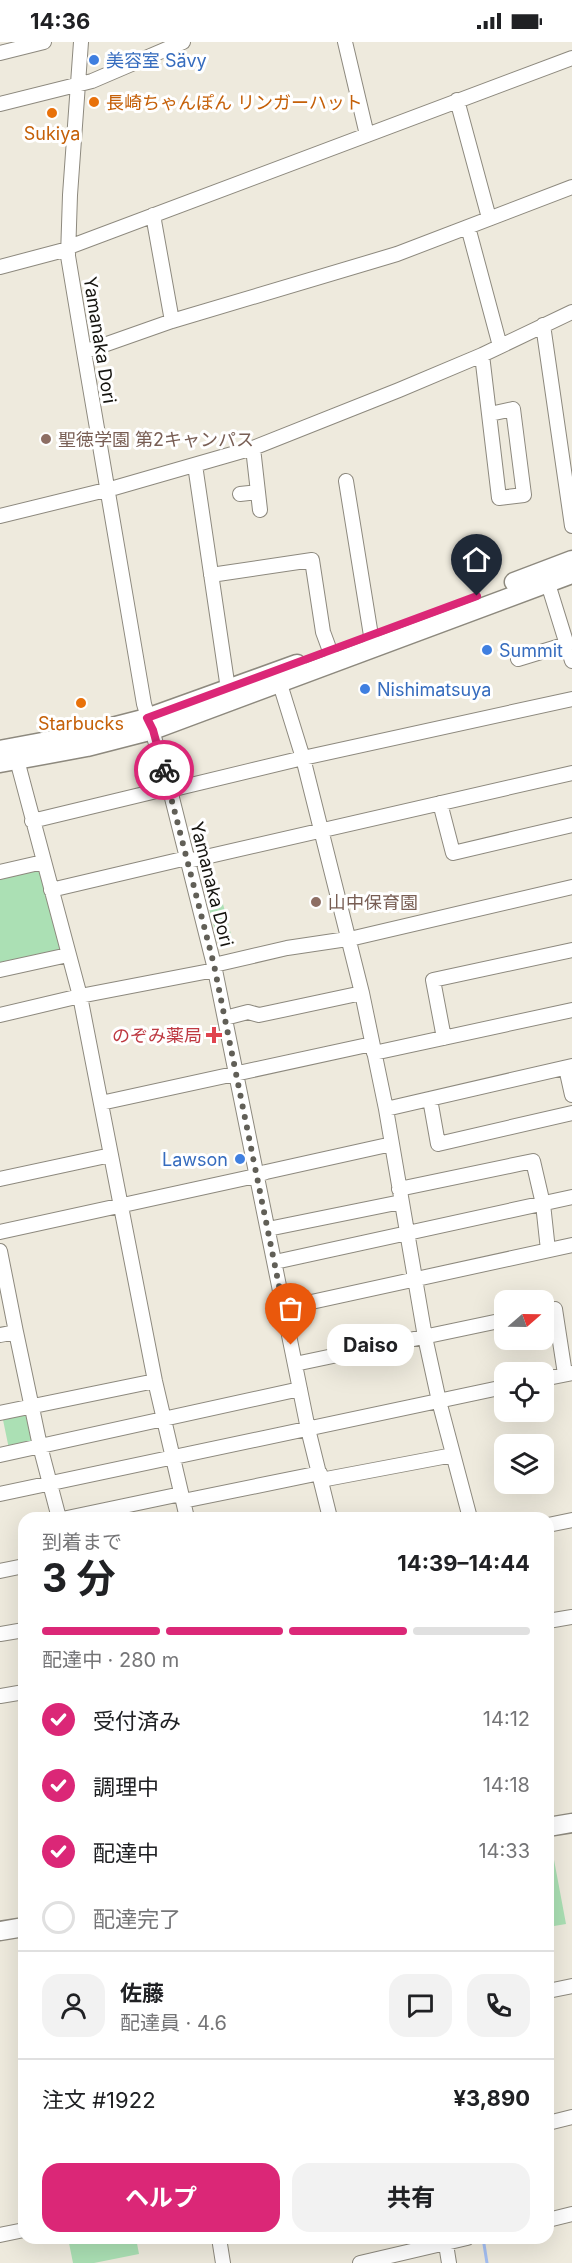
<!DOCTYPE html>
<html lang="ja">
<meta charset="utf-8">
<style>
:root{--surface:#fff;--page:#f2f2f2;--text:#202124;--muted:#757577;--line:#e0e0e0;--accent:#db2777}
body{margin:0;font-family:Inter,"Noto Sans JP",sans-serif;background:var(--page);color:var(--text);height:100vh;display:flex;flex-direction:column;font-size:22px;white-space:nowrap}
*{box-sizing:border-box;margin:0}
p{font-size:20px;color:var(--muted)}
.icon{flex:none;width:33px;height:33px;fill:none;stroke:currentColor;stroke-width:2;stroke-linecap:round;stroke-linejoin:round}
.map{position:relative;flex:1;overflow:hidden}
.sheet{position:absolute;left:18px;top:1470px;width:536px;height:732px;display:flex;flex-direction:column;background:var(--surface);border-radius:18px;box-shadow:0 6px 24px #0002}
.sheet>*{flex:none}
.needle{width:39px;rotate:70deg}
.tools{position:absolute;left:494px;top:1248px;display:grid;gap:12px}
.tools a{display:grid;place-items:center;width:60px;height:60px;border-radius:12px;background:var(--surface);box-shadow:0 6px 24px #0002;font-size:30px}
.pin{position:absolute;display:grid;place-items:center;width:51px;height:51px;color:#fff;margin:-62px -26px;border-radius:50% 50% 50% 0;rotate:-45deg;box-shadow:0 0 6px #0007}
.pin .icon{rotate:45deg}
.courier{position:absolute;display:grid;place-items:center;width:60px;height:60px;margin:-30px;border:4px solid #db2777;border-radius:50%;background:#fff;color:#222;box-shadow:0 2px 8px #0007}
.bubble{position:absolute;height:42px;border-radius:18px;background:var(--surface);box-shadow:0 6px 24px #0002;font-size:20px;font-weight:700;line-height:42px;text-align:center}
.summary em{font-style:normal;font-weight:700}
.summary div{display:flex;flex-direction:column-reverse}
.summary{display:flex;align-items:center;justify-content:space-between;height:102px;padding:0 24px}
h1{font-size:39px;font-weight:700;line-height:45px}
.bar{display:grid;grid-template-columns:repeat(4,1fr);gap:9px 6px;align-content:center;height:72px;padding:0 24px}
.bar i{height:8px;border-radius:4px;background:var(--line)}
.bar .current{background:var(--accent)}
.bar p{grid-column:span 4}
.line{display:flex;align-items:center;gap:15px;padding:0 24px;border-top:2px solid var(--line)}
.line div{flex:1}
.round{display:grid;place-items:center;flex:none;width:63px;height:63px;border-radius:18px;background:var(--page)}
ol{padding:0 24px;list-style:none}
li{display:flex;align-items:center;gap:18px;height:66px}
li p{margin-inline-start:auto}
li .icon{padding:6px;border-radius:50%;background:var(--accent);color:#fff;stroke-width:4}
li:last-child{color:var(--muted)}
li i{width:33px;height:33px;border:3px solid var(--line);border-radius:50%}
.button{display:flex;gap:12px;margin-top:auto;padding:12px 24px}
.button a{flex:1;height:69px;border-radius:18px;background:var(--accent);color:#fff;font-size:24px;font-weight:700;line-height:69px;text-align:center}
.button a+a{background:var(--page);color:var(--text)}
.status{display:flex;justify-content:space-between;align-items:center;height:42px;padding:0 30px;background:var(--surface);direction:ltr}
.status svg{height:16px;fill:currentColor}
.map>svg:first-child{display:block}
.green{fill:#abe0b4}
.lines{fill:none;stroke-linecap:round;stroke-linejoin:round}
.stream{stroke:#a4bff3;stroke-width:3}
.minor-casing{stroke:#8d897e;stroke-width:16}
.major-casing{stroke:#8d897e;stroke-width:21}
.minor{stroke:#fff;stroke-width:14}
.major{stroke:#fff;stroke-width:18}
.done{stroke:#615f57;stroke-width:6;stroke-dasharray:0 10.8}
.route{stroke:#db2777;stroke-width:8}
.shop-dot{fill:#3f7fe0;stroke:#fff;stroke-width:2}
.food-dot{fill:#e8710a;stroke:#fff;stroke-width:2}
.education-dot{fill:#8d6e63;stroke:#fff;stroke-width:2}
.health-dot{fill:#e0444e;stroke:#fff;stroke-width:2}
.labels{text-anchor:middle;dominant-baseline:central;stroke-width:6;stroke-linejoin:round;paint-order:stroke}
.shop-label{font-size:18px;fill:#366cbe;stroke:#fff;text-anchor:start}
.food-label{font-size:18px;fill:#c56008;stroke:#fff}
.street-label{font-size:18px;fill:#15140f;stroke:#fff}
.education-label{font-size:18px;fill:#785e54;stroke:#fff;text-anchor:start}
.health-label{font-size:18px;fill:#be3a42;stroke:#fff;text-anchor:end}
</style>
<div class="status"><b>14:36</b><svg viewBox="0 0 49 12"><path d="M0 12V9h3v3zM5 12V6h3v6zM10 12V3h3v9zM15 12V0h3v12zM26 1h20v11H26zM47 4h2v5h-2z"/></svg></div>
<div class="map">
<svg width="572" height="2221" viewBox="0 0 572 2221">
<rect width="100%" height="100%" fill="#eeeadd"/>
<path class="green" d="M39,825l22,84 -61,14v-89z
M223,862l9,34 -14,4 -9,-34z
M28,1368l7,33 -26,6 -7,-34z
M552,1807l14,75 -18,3v-77z
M68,2196h68l3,16 -45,9h-21z"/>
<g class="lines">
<path class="stream" d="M483,2196l4,25"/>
<defs>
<path id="minor" d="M81,0l-11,153 -2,61 16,96 60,352 26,86 44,175 94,464 22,89
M345,0l22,93
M0,11l44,-11
M457,58l32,118
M0,62l92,-23 91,-39
M153,173l19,106
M468,185l32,119
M69,205l503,-189
M0,225l68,-18
M543,283l29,201
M84,310l88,-31 225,-67 175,-67
M482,313l17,143 25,-3 -11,-86 -23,5
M253,406l7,62
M195,423l33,224
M346,439l27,167
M240,452l18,-2
M0,474l114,-28 139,-40 146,-58 83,-35 90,-43
M545,532l27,87
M211,533l101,-15 11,72 7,19
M518,617l49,-15
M280,642l23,74 59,235 24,116 39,228 14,64 31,117
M17,718l63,236 75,385 32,137
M170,748l133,-32 269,-59
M440,761l13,50 119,-28
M32,779l137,-33
M188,819l384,-88
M0,830l43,-10
M51,848l136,-32
M214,923l73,-17 67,-10 218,-51
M0,928l68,-15
M0,973l80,-19 135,-26
M225,976l23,-6 11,3 103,-22
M444,996l-11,-58 139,-30
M374,1011l198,-43
M566,1026l6,27
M430,1057l8,45 134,-31
M101,1061l271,-59
M386,1067l186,-43
M0,1137l111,-24
M399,1147l134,-28 10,43 5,46
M268,1187l133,-27
M0,1190l251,-55 15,-5 126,-28
M0,1209l16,81 -16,3
M275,1220l297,-65
M284,1266l288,-63
M543,1270l12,-3 10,65
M16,1290l24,114 19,72
M295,1322l209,-44
M543,1337l29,-6
M0,1371l155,-32
M0,1413l300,-66
M321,1438l132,-25
M0,1452l504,-107
M183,1459l137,-28
M67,1476l114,-24
M548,1483l24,-5
M0,1529l24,-5
M548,1579l24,-4
M0,1592l24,-4
M0,1654l24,-4
M548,1949l24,-5
M548,2081l24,-6
M548,2178l24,-6
M0,2193l24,-5
M219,2196l4,25
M445,2196l4,25
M360,2221l107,-25"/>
<path id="major" d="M514,540l58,-22
M0,708l85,-16 62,-16 150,-54
M0,721l87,-16 66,-17 419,-156
M548,1785l24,-4
M0,1889l24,-4"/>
</defs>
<use href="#minor" class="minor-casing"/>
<use href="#major" class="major-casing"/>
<use href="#minor" class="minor"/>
<use href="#major" class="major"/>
</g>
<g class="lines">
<path class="done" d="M164,728l50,195 77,380"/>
<path class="route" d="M164,728l-11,-40 -6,-12 330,-122"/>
</g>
<g class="shop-dot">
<circle cx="94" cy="18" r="6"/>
<circle cx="487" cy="608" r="6"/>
<circle cx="365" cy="647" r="6"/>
<circle cx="240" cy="1117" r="6"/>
</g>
<g class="food-dot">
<circle cx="94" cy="60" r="6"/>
<circle cx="52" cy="71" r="6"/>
<circle cx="81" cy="661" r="6"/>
</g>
<g class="education-dot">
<circle cx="46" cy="397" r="6"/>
<circle cx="316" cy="860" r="6"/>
</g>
<path class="health-dot" d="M211 984h6v6h6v6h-6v6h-6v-6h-6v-6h6z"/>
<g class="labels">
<g class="shop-label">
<text x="106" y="18">美容室 Sävy</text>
<text x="499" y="608">Summit</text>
<text x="377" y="647">Nishimatsuya</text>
<text x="228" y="1117" text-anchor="end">Lawson</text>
</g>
<g class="food-label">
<text x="106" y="60" text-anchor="start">長崎ちゃんぽん リンガーハット</text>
<text x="52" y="91">Sukiya</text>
<text x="81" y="681">Starbucks</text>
</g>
<g class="street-label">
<text transform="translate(100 298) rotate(81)">Yamanaka Dori</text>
<text transform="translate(212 842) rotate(76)">Yamanaka Dori</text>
</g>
<g class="education-label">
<text x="58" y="397">聖徳学園 第2キャンパス</text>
<text x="328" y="860">山中保育園</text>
</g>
<g class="health-label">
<text x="202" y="993">のぞみ薬局</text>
</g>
</g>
</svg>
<div class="tools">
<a><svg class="needle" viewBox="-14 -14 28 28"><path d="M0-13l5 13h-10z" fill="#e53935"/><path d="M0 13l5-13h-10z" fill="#757577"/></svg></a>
<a><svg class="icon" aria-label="locate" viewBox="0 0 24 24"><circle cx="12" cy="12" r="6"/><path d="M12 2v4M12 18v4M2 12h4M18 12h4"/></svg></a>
<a><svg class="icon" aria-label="layers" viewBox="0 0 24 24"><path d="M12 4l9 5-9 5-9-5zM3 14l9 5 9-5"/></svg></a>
</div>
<div class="pin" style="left:291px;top:1303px;background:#ea580c"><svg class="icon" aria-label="bag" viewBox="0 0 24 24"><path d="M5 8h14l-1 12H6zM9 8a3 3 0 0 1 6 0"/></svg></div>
<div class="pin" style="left:477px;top:554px;background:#1f2937"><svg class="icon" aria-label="home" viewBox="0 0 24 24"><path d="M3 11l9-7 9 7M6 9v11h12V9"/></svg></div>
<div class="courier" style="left:164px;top:728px"><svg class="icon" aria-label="bike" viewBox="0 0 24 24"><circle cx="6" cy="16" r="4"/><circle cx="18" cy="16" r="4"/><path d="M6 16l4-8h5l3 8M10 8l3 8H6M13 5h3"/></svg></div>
<div class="bubble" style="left:327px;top:1282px;width:87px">Daiso</div>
<section class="sheet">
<div class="summary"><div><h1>3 分</h1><p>到着まで</p></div><em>14:39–14:44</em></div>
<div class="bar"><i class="current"></i><i class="current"></i><i class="current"></i><i></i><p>配達中 · 280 m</p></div>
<ol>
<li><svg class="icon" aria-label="check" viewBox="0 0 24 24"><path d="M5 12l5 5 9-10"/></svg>受付済み<p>14:12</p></li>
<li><svg class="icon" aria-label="check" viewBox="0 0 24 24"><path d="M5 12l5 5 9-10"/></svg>調理中<p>14:18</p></li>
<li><svg class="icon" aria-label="check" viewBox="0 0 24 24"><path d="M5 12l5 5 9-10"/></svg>配達中<p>14:33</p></li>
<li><i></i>配達完了</li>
</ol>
<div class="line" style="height:108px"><a class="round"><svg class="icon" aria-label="person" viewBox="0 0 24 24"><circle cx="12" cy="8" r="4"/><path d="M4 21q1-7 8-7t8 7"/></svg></a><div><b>佐藤</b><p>配達員 · 4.6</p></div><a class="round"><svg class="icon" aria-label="chat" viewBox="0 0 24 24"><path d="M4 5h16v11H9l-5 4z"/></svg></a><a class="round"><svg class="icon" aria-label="phone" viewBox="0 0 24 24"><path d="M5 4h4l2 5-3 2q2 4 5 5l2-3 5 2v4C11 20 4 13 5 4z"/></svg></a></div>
<div class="line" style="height:78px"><div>注文 #1922</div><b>¥3,890</b></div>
<div class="button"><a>ヘルプ</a><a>共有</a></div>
</section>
</div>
